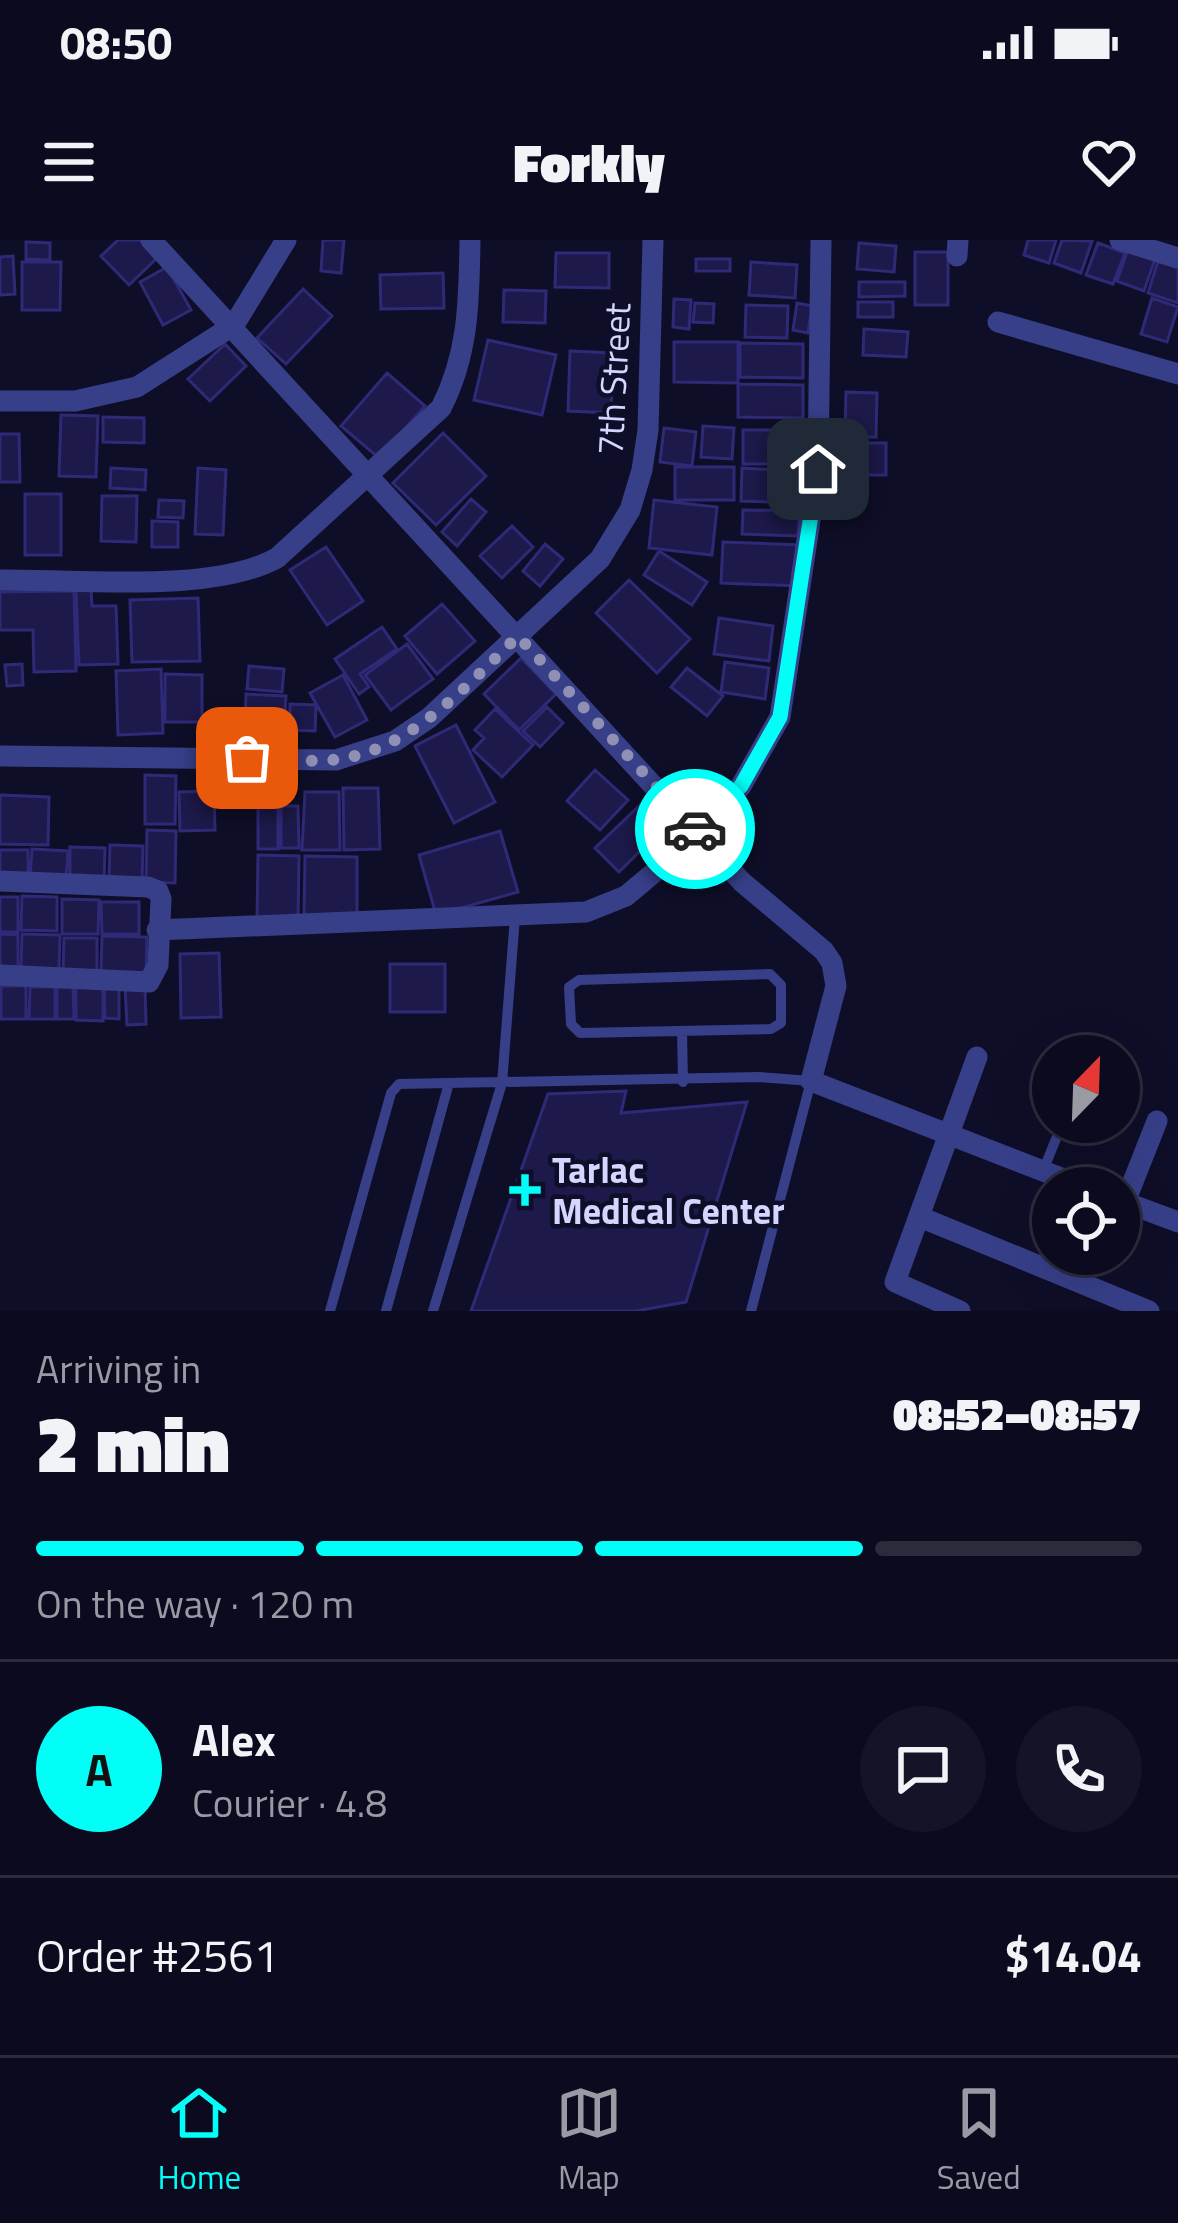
<!DOCTYPE html>
<meta charset="utf-8">
<style>
:root{--surface:#0b0a1e;--page:#141327;--text:#f1f3f6;--muted:#9a9aa4;--line:#2b2b3c;--accent:#01fff8}
body{margin:0;font-family:"Titillium Web",sans-serif;background:var(--page);color:var(--text);height:100vh;display:flex;flex-direction:column;font-size:45px;white-space:nowrap}
*{box-sizing:border-box;margin:0}
p{font-size:39px;color:var(--muted)}
.icon{flex:none;width:66px;height:66px;fill:none;stroke:currentColor;stroke-width:2;stroke-linecap:round;stroke-linejoin:round}
.map{position:relative;height:1071px;overflow:hidden}
.drawer{display:flex;flex-direction:column;background:var(--surface);flex:1}
.drawer>*{flex:none}
.needle{width:78px;rotate:23deg}
.fabs{position:absolute;left:1032px;top:795px;display:grid;gap:24px}
.fabs a{display:grid;place-items:center;width:108px;height:108px;border-radius:50%;background:var(--surface);box-shadow:0 12px 48px #0002,0 0 0 3px var(--line);font-size:60px}
.pin{position:absolute;display:grid;place-items:center;width:102px;height:102px;color:#fff;margin:-51px;border-radius:24px;box-shadow:0 6px 18px #0006}
.courier{position:absolute;display:grid;place-items:center;width:120px;height:120px;margin:-60px;border:9px solid #01fff8;border-radius:50%;background:#fff;color:#222;box-shadow:0 3px 15px #0007}
.overview em{font-style:normal;font-weight:800}
.overview div{display:flex;flex-direction:column-reverse}
.overview{display:flex;align-items:center;justify-content:space-between;height:204px;padding:0 36px}
h1{font-size:78px;font-weight:800;line-height:90px}
.bar{display:grid;grid-template-columns:repeat(4,1fr);gap:18px 12px;align-content:center;height:144px;padding:0 36px}
.bar i{height:15px;border-radius:9px;background:var(--line)}
.bar .active{background:var(--accent)}
.bar p{grid-column:span 4}
.line{display:flex;align-items:center;gap:30px;padding:0 36px;border-top:3px solid var(--line)}
.line div{flex:1}
.round{display:grid;place-items:center;flex:none;width:126px;height:126px;border-radius:63px;background:var(--page)}
.status{display:flex;justify-content:space-between;align-items:center;height:84px;padding:0 60px;background:var(--surface);direction:ltr}
.status svg{height:33px;fill:currentColor}
header{display:flex;justify-content:space-between;align-items:center;height:156px;padding:0 36px;background:var(--surface);font-size:54px;font-weight:800}
.tab-bar{display:flex;justify-content:space-around;align-items:center;height:168px;border-top:3px solid var(--line);background:var(--surface);font-size:33px;color:var(--muted)}
.tab-bar a{display:grid;justify-items:center;gap:6px}
.tab-bar .active{color:var(--accent)}
.map>svg:first-child{display:block}
.building{fill:#1d194a;stroke:#2f2a77;stroke-width:3}
.lines{fill:none;stroke-linecap:round;stroke-linejoin:round}
.lane{stroke:#373f89;stroke-width:10}
.street{stroke:#373f89;stroke-width:21}
.done{stroke:#9090b4;stroke-width:12;stroke-dasharray:0 21.6}
.route{stroke:#01fff8;stroke-width:15}
.poi-dot{fill:#01fff8;stroke:#0f0e28;stroke-width:4.5}
.labels{text-anchor:middle;dominant-baseline:central;stroke-width:9;stroke-linejoin:round;paint-order:stroke}
.street-label{font-size:36px;fill:#d5d6ff;stroke:#0f0e28}
.poi-label{font-size:36px;font-weight:bold;fill:#d5d6ff;stroke:#0f0e28;text-anchor:start}
</style>
<div class="status"><b>08:50</b><svg viewBox="0 0 49 12"><path d="M0 12V9h3v3zM5 12V6h3v6zM10 12V3h3v9zM15 12V0h3v12zM26 1h20v11H26zM47 4h2v5h-2z"/></svg></div>
<header><svg class="icon" aria-label="menu" viewBox="0 0 24 24"><path d="M4 6h16M4 12h16M4 18h16"/></svg>Forkly<svg class="icon" aria-label="heart" viewBox="0 0 24 24"><path d="M12 20l-8-8c-3-5 5-10 8-4 3-6 11-1 8 4z"/></svg></header>
<div class="map">
<svg width="1178" height="1071" viewBox="0 0 1178 1071">
<rect width="100%" height="100%" fill="#0f0e28"/>
<path class="building" d="M118,0h22l17,18 -28,27 -28,-29z
M323,0h21l-3,33 -20,-2z
M1028,0h28l-7,23 -25,-8z
M1062,0l30,1 -11,32 -27,-10z
M26,2l24,1v17l-24,-1z
M859,3l37,3 -2,26 -37,-3z
M1098,3l27,10 -12,31 -27,-9z
M1128,9l27,10 -11,32 -27,-10z
M915,12h33v53h-33z
M556,13h53v35l-54,-1z
M13,16l2,38 -15,1v-38z
M696,19h34v12h-34z
M1158,21l20,7v35l-30,-10z
M22,22h39l-1,48h-38z
M751,22l46,3 -2,33 -46,-3z
M167,27l24,43 -28,15 -23,-43z
M443,33l1,35 -63,1 -1,-34z
M859,42h46v14l-46,1z
M303,49l29,27 -46,48 -29,-26z
M504,50l42,1 -1,32 -42,-1z
M1152,58l26,9 -11,35 -26,-8z
M674,59l17,1 -2,29 -16,-2z
M858,62h35v15h-35z
M695,63l19,1 -1,19 -20,-1z
M797,63l15,3 -4,27 -15,-3z
M746,65l42,1 -1,32 -42,-1z
M864,89l44,3 -2,25 -43,-2z
M488,100l68,15 -14,60 -68,-15z
M674,102h64v41l-64,-1z
M740,103l63,1v34l-63,-1z
M225,104l21,22 -36,35 -22,-22z
M570,111l43,2 -2,60 -43,-2z
M387,133l38,33 -46,52 -38,-32z
M738,144l65,1v33l-65,-1z
M846,152l31,1 -1,44h-31z
M61,175l37,1 -2,61 -37,-1z
M103,177l41,1v25l-41,-1z
M703,186l31,2 -2,31 -31,-2z
M664,188l32,4 -4,34 -32,-4z
M743,190h56v34h-56z
M443,193l43,43 -50,49 -43,-42z
M0,194h19l1,48h-20z
M846,203h40v32h-40z
M675,227h59v33h-59z
M111,228l35,2 -1,20 -35,-2z
M198,228l28,2 -3,65 -28,-1z
M742,228l54,3 -1,32 -54,-2z
M25,254h36v61h-36z
M102,256h35l-1,46 -35,-1z
M471,259l15,13 -29,34 -15,-14z
M159,260l25,1 -1,17 -25,-1z
M654,260l63,7 -5,48 -63,-7z
M743,270l56,1 -1,25 -56,-2z
M152,281l26,1v25h-26z
M512,286l21,21 -31,31 -22,-22z
M723,302l78,3 -1,41 -79,-3z
M545,304l18,15 -23,27 -17,-15z
M326,307l37,54 -36,24 -37,-55z
M659,311l48,31 -15,23 -48,-30z
M629,340l61,59 -33,34 -61,-60z
M91,348l1,18h24l2,58 -39,1 -3,-76z
M74,351l2,80 -42,1 -1,-42h-33v-38z
M198,358l2,63 -68,1 -2,-62z
M442,364l33,37 -38,33 -32,-38z
M719,378l54,8 -4,35 -55,-7z
M382,387l15,22 -37,25 9,13 -10,7 -24,-35z
M407,404l26,35 -42,31 -26,-35z
M521,418l35,36 -37,36 -35,-36z
M725,422l44,6 -4,31 -44,-7z
M22,424l1,21 -16,1 -2,-21z
M249,426l35,3 -2,23 -35,-3z
M687,428l36,28 -16,20 -36,-29z
M161,429l2,64 -45,2 -2,-64z
M165,434l37,1v47h-37z
M343,435l24,45 -32,17 -25,-44z
M246,454l40,2 -2,34 -39,-2z
M290,464l26,1 -1,26 -25,-1z
M547,467l16,16 -23,24 -17,-16z
M495,469l38,36 -31,32 -29,-27 11,-12 -9,-8z
M456,485l39,77 -41,21 -39,-77z
M595,530l33,30 -28,30 -33,-29z
M145,535l31,1 -1,48h-30z
M343,548h35l2,61 -36,1z
M214,551l1,39 -35,1 -1,-39z
M305,552h34l1,58h-38z
M0,555l49,2 -1,48 -48,-1z
M258,564l20,1v44h-20z
M640,565l23,23 -44,44 -24,-24z
M281,566h17l1,42h-18z
M147,590l29,1 -1,52 -29,-1z
M500,591l18,61 -82,23 -17,-60z
M110,605l33,1 -1,36 -33,-1z
M70,607l35,1 -1,32 -34,-1z
M32,609l36,2 -2,29 -36,-3z
M0,610h28v28h-28z
M258,615l41,1 -1,64h-41z
M305,616l52,1v59l-53,-1z
M22,656l35,1v34l-36,-1z
M0,657h18v35h-18z
M62,659l37,1 -1,34h-36z
M101,662h38v32h-37z
M0,694l18,1v32h-18z
M22,694l38,1 -1,35 -38,-1z
M102,696l45,1 -1,36 -45,-1z
M64,698h33v36l-34,-1z
M219,713l2,64 -40,1 -1,-64z
M390,724h55v48h-55z
M76,744h27v37l-27,-1z
M1,746h25v33h-25z
M104,746h15v33l-14,-1z
M30,747h25v32h-26z
M57,747h16l1,32h-17z
M145,747l1,37 -19,1 -2,-37z
M626,851l-5,22 126,-11 -61,200 -50,9h-165l77,-217z"/>
<g class="lines">
<path class="lane" d="M770,734l11,11v38l-10,6 -191,4 -9,-9 -2,-37 10,-7z
M682,791l1,51
M1043,931l19,-47
M330,1071l61,-218 8,-9 360,-7 52,4 -60,230
M386,1071l63,-228
M433,1071l69,-228 13,-166"/>
<path class="street" d="M151,0l591,642 82,69 8,12 4,23 -25,95 276,107
M1120,0l58,18
M957,16l1,-16
M998,82l180,52
M0,161h75l62,-14 97,-62 52,-85
M0,340c77,-1 211,14 277,-22l164,-150c28,-55 28,-107 29,-168
M0,516l336,4 59,-19 34,-23 171,-159 30,-49 12,-40 6,-40 5,-190
M0,641l148,6 10,4 3,8 -3,66 -9,17 -149,-7
M157,690l429,-18 40,-16 31,-26 84,-84 39,-69 38,-249 3,-228
M1119,960l59,22
M1125,962l32,-81
M920,977l229,94
M960,1071l-65,-29 82,-225"/>
</g>
<g class="lines">
<path class="done" d="M247,518c28,1 57,4 85,2 76,-7 134,-74 186,-124l177,193"/>
<path class="route" d="M695,589l46,-43 39,-69 38,-248"/>
</g>
<path class="poi-dot" d="M519 932h12v12h12v12h-12v12h-12v-12h-12v-12h12z"/>
<g class="labels">
<g class="street-label">
<text transform="translate(613 139) rotate(-87)">7th Street</text>
</g>
<g class="poi-label">
<text x="552" y="929">Tarlac<tspan x="552" dy="41">Medical Center</tspan></text>
</g>
</g>
</svg>
<div class="fabs">
<a><svg class="needle" viewBox="-14 -14 28 28"><path d="M0-13l5 13h-10z" fill="#e53935"/><path d="M0 13l5-13h-10z" fill="#9a9aa4"/></svg></a>
<a><svg class="icon" aria-label="locate" viewBox="0 0 24 24"><circle cx="12" cy="12" r="6"/><path d="M12 2v4M12 18v4M2 12h4M18 12h4"/></svg></a>
</div>
<div class="pin" style="left:247px;top:518px;background:#ea580c"><svg class="icon" aria-label="bag" viewBox="0 0 24 24"><path d="M5 8h14l-1 12H6zM9 8a3 3 0 0 1 6 0"/></svg></div>
<div class="pin" style="left:818px;top:229px;background:#1f2937"><svg class="icon" aria-label="home" viewBox="0 0 24 24"><path d="M3 11l9-7 9 7M6 9v11h12V9"/></svg></div>
<div class="courier" style="left:695px;top:589px"><svg class="icon" aria-label="car" viewBox="0 0 24 24"><path d="M5 17H2v-5l4-1 3-4h7l3 4 3 1v5h-3M9 17h6M6 11h13"/><circle cx="7" cy="17" r="2"/><circle cx="17" cy="17" r="2"/></svg></div>
</div>
<section class="drawer">
<div class="overview"><div><h1>2 min</h1><p>Arriving in</p></div><em>08:52–08:57</em></div>
<div class="bar"><i class="active"></i><i class="active"></i><i class="active"></i><i></i><p>On the way · 120 m</p></div>
<div class="line" style="height:216px"><b class="round" style="background:var(--accent);color:#111">A</b><div><b>Alex</b><p>Courier · 4.8</p></div><a class="round"><svg class="icon" aria-label="chat" viewBox="0 0 24 24"><path d="M4 5h16v11H9l-5 4z"/></svg></a><a class="round"><svg class="icon" aria-label="phone" viewBox="0 0 24 24"><path d="M5 4h4l2 5-3 2q2 4 5 5l2-3 5 2v4C11 20 4 13 5 4z"/></svg></a></div>
<div class="line" style="height:156px"><div>Order #2561</div><b>$14.04</b></div>
</section>
<nav class="tab-bar">
<a class="active"><svg class="icon" aria-label="home" viewBox="0 0 24 24"><path d="M3 11l9-7 9 7M6 9v11h12V9"/></svg>Home</a>
<a><svg class="icon" aria-label="map" viewBox="0 0 24 24"><path d="M3 6l6-2 6 2 6-2v14l-6 2-6-2-6 2zM9 4v14M15 6v14"/></svg>Map</a>
<a><svg class="icon" aria-label="saved" viewBox="0 0 24 24"><path d="M7 4h10v16l-5-4-5 4z"/></svg>Saved</a>
</nav>
